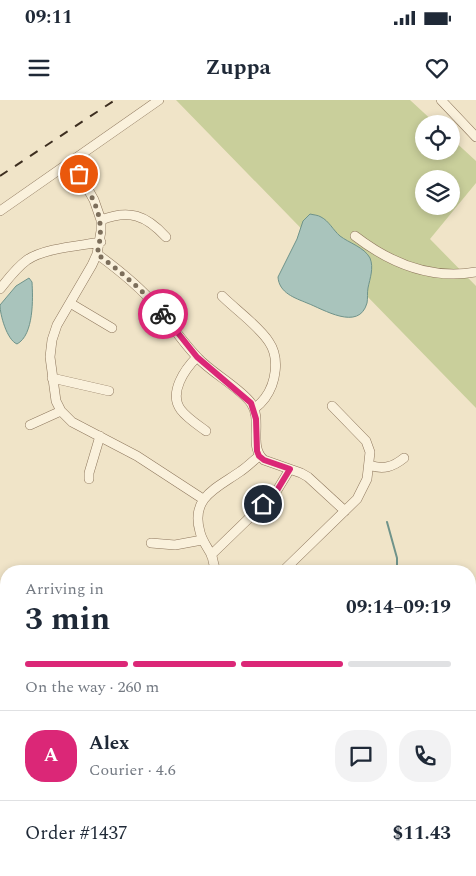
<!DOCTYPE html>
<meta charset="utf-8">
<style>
:root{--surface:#fff;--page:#f2f2f3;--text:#1f2937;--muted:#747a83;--line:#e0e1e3;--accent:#db2777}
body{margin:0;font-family:Spectral,serif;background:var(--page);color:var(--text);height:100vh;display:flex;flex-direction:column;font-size:19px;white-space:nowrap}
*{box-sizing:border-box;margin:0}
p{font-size:16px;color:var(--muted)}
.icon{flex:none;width:28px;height:28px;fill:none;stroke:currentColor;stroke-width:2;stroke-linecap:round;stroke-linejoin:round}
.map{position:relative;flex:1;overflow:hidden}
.details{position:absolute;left:0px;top:465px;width:476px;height:311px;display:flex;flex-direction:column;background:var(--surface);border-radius:20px 20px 0 0;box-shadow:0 2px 8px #0003}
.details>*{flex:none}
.controls{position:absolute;left:415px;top:15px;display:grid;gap:10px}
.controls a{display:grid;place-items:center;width:45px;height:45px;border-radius:50%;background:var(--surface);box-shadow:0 2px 8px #0003;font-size:25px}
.pin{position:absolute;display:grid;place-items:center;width:42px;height:42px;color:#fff;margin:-21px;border:2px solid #fff;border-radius:50%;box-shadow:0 1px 5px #0007}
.courier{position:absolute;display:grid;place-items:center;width:50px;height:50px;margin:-25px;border:4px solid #db2777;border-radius:50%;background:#fff;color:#222;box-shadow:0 1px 6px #0007}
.head em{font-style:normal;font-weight:700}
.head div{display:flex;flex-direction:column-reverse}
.head{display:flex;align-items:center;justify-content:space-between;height:85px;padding:0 25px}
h1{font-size:32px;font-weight:700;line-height:38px}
.bar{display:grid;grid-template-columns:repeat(4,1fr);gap:8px 5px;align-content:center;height:60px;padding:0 25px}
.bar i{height:6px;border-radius:4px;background:var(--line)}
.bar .selected{background:var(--accent)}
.bar p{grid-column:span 4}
.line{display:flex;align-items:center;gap:12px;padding:0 25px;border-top:1px solid var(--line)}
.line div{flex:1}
.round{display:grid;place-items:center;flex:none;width:52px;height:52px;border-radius:20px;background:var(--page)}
.status{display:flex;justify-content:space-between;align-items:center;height:35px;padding:0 25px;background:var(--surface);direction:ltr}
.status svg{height:14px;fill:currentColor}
header{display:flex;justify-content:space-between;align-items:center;height:65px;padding:0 25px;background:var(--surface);font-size:22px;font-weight:700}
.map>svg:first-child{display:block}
.green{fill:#c9cf9b;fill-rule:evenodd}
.water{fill:#a9c4bc;stroke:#6f938a}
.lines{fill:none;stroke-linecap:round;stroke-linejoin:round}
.stream{stroke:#6f938a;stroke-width:2}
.minor-casing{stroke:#8d765c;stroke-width:10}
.minor{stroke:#faf1dc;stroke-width:9}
.rail{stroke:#3d2e20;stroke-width:2;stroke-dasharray:9 9;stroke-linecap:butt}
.done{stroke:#7c6e5b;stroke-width:5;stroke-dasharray:0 9}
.route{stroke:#db2777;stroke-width:6}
</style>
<div class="status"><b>09:11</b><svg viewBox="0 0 49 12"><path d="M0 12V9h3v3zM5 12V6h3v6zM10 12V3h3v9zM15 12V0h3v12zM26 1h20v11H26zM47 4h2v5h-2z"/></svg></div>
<header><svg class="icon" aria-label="menu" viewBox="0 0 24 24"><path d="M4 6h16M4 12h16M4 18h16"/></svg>Zuppa<svg class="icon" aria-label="heart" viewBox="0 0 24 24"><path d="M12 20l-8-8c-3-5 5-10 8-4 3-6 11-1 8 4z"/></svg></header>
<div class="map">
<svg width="476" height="776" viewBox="0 0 476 776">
<rect width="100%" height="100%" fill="#f0e4c8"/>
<path class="green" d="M176,0h234l26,24h-12v27h27v-13l25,23v22l-46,56 46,47v122zM424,79h27v27h-27z"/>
<path class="water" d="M310,114c4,1 8,1 11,3 8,4 12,13 19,19 9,7 24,11 30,22 4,10 0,20 -2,30 -1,5 0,10 -1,15 -8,29 -44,6 -60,0 -12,-5 -28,-10 -29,-26l19,-38 6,-18z
M29,178l3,4c1,16 2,53 -15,62 -10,-4 -17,-29 -17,-39l16,-19z
M6,701v54l-6,1v-47z"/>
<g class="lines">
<path class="stream" d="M387,422l10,36v13
M154,770v6"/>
<defs>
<path id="minor" d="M441,0l35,37
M72,61l22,39 7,20v11l-4,23 -5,11 -35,60 -5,15 -2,17 6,44 5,10 11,11 65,34 66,43
M0,111l159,-111
M101,120c28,-11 45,-5 65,17
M355,136c35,27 76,44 121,36
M97,154c22,16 43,33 60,53 14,17 26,36 41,51 14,15 42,30 53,45 12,17 -3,44 13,57l37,13 7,4 37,34
M0,189c8,-10 16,-21 27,-29 18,-12 52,-14 74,-18
M222,196c13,13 38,31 47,46 11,16 7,41 -4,56 -3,4 -7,8 -11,11
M70,203l42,25
M197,257c-12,12 -29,36 -16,53 6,8 17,15 25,21
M52,278l57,13
M30,325l31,-14
M369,365c14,5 24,2 35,-7
M89,379v-6l11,-37
M151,443l24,2 27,-5
M211,455l65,-63 14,-23
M216,471c-2,-5 -3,-10 -4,-15 -4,-8 -10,-15 -12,-24 -10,-35 17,-44 41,-61 6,-4 12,-10 18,-15
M283,471l74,-72 10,-20 3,-27 -4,-11 -34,-35
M470,643l6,2
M260,776l1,-6"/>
</defs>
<use href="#minor" class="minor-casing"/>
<use href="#minor" class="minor"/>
<path class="rail" d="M0,76l115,-76"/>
</g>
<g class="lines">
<path class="done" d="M79,74c17,29 27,46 18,80 24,18 47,37 66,60"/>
<path class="route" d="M163,214l34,43 54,46 5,16 1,32 2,5 5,4 26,9 -14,23 -13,12"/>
</g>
</svg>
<div class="controls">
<a><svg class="icon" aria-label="locate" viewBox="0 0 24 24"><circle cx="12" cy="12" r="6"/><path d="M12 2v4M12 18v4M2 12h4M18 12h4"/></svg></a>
<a><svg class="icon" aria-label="layers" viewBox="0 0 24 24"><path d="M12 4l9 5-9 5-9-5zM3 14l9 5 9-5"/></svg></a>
</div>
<div class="pin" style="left:79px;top:74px;background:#ea580c"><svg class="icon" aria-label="bag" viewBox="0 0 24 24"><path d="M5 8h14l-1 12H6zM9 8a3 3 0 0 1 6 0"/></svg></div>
<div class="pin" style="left:263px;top:404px;background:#1f2937"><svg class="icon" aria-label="home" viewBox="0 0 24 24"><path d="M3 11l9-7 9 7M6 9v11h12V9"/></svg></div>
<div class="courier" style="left:163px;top:214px"><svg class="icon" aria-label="bike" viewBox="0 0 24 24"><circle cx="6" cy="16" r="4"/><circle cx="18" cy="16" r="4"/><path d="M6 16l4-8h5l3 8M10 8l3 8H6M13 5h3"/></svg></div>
<section class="details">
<div class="head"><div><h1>3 min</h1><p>Arriving in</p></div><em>09:14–09:19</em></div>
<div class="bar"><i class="selected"></i><i class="selected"></i><i class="selected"></i><i></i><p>On the way · 260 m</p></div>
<div class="line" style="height:90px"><b class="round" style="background:var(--accent);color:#fff">A</b><div><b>Alex</b><p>Courier · 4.6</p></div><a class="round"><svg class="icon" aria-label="chat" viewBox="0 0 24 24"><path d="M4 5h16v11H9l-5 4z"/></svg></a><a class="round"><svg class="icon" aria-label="phone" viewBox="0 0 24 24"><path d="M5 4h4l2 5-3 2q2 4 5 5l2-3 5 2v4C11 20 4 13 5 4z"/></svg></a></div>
<div class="line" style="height:65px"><div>Order #1437</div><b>$11.43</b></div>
</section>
</div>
